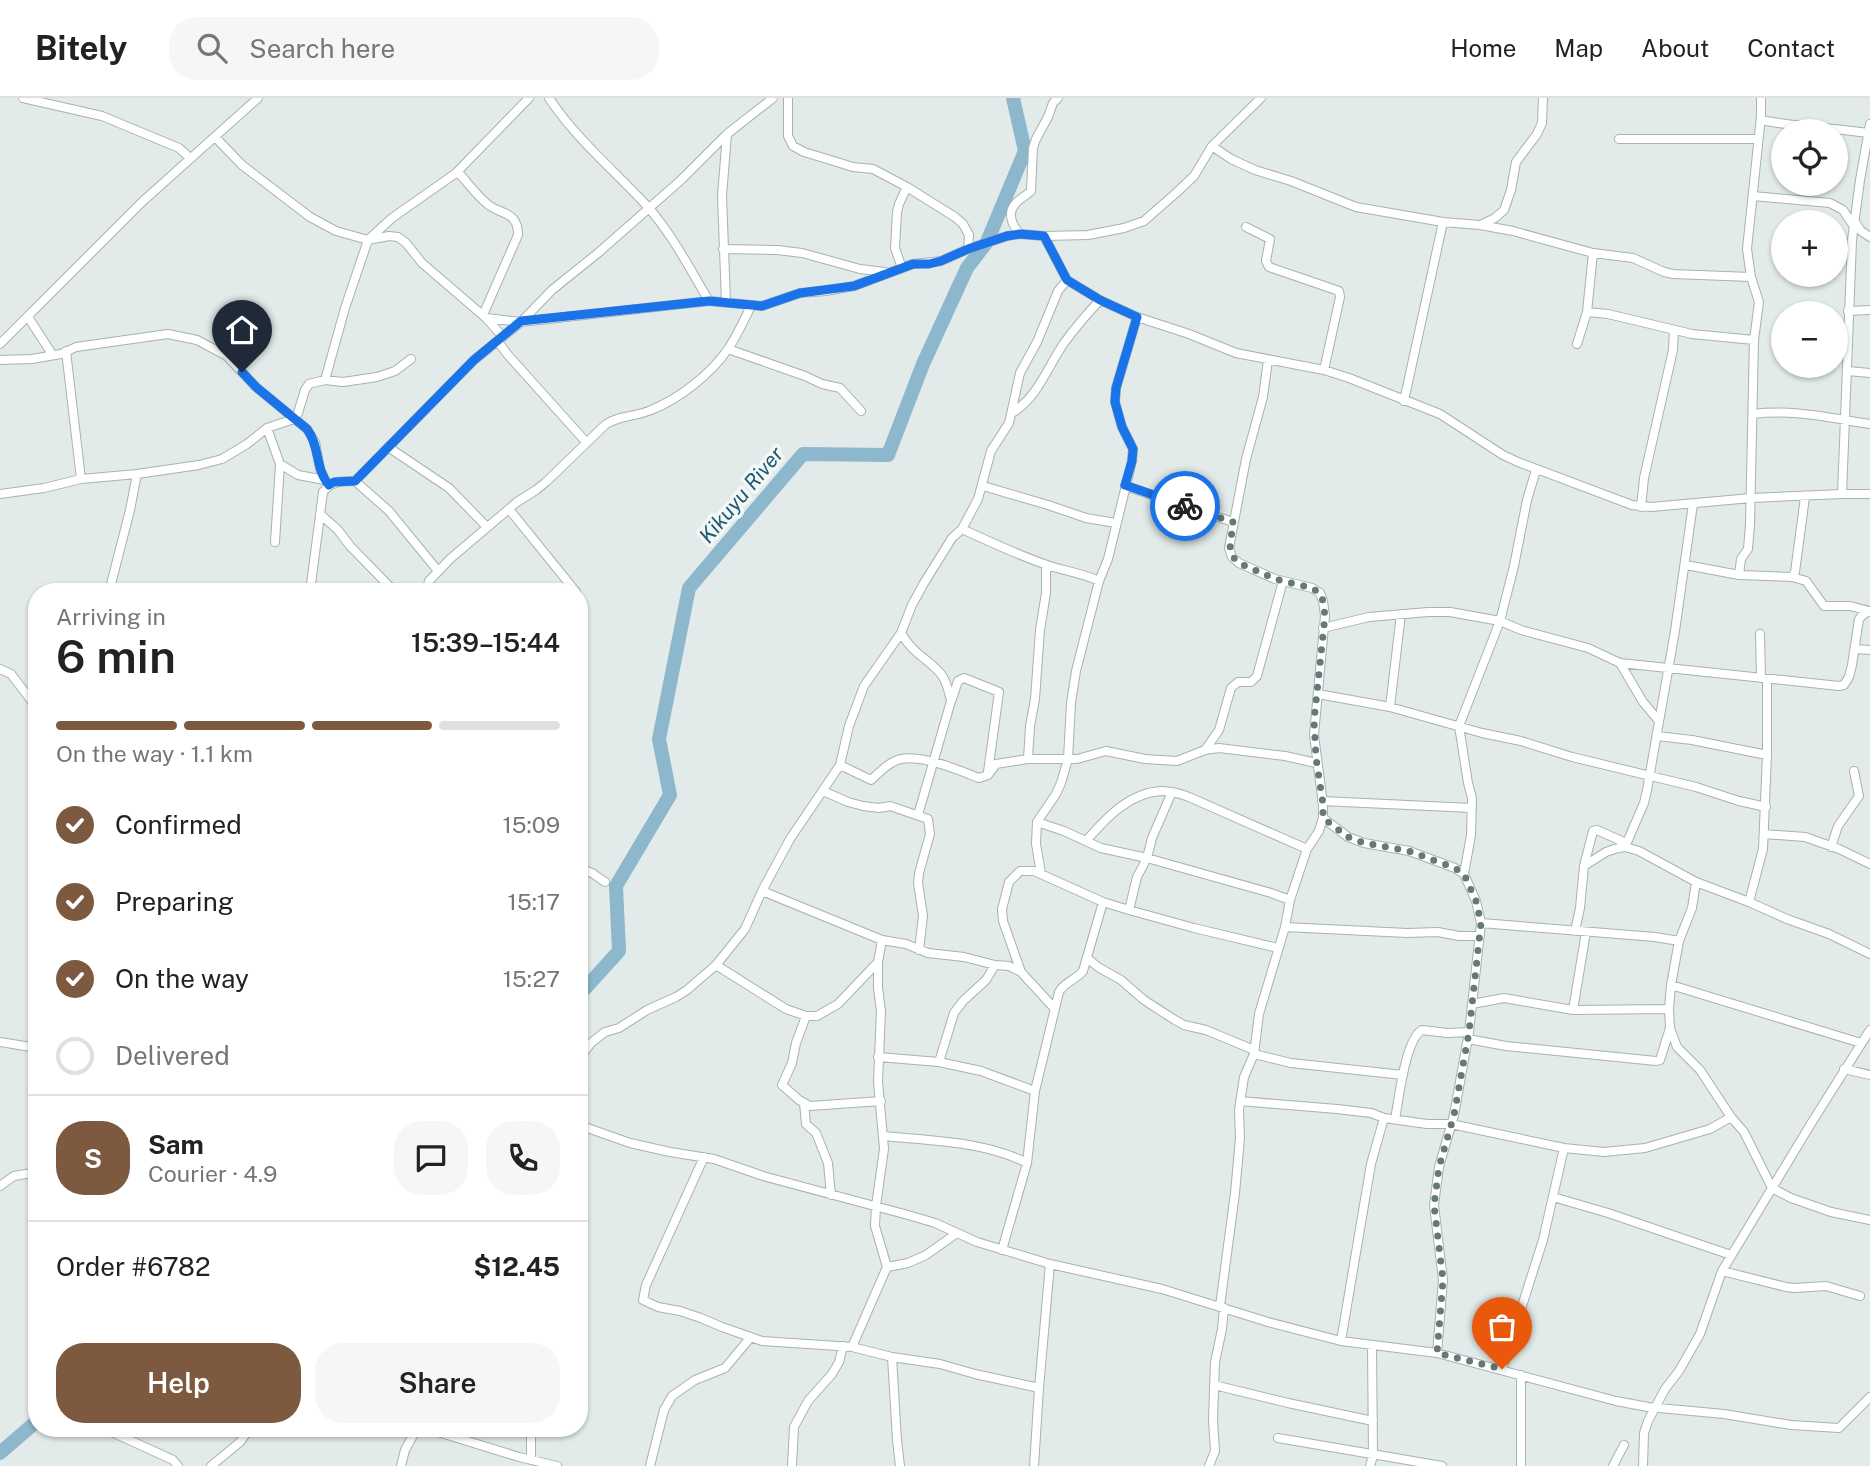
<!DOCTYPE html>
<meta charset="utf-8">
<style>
:root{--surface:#fff;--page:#f6f6f6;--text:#222;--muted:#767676;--line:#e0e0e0;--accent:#7c593f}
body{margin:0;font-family:"Public Sans",sans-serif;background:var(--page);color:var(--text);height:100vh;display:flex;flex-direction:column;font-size:26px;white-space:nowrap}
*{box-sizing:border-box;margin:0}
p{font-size:23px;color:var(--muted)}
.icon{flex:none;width:38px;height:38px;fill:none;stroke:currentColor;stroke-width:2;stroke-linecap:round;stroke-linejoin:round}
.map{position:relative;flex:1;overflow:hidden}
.drawer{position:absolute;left:28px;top:485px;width:560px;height:854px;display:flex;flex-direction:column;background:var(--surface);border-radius:28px;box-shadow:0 2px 5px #0004}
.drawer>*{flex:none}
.tools{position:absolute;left:1771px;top:21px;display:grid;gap:14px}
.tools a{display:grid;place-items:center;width:77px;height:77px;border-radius:50%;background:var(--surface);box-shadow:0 2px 5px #0004;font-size:35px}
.pin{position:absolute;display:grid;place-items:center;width:60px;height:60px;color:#fff;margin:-72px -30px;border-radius:50% 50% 50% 0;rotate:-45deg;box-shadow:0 0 7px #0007}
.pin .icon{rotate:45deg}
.courier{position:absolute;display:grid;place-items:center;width:70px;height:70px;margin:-35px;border:5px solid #1a73e8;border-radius:50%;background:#fff;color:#222;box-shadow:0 2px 9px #0007}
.headline em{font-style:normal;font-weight:600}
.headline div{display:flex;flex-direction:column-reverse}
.headline{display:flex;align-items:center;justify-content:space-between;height:119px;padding:0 28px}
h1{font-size:46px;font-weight:600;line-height:52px}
.bar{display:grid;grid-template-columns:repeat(4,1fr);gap:10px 7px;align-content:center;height:84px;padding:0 28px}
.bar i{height:9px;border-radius:5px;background:var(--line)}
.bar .on{background:var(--accent)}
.bar p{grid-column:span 4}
.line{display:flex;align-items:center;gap:18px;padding:0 28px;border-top:2px solid var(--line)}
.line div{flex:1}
.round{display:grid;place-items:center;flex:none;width:74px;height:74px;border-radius:28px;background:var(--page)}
ol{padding:0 28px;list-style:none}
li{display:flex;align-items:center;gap:21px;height:77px}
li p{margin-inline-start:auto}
li .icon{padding:7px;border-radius:50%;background:var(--accent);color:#fff;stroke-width:4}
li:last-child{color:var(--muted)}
li i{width:38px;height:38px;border:4px solid var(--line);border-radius:50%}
.button{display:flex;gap:14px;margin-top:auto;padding:14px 28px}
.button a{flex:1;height:80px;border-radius:28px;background:var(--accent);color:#fff;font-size:28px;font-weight:600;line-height:80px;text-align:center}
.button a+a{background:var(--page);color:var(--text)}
header{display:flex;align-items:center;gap:42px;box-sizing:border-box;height:98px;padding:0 35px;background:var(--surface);border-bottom:2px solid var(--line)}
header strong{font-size:33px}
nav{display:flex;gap:38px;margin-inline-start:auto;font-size:24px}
.search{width:490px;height:63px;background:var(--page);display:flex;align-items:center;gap:18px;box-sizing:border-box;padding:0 24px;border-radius:28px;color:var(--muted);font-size:26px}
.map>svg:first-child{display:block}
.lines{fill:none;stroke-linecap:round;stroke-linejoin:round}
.river{stroke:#8db7cd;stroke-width:14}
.street-casing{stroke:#a5b3b1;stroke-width:10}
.street{stroke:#fff;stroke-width:8}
.done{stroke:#667977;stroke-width:7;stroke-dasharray:0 12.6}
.route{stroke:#1a73e8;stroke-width:9}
.labels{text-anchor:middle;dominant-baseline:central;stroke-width:7;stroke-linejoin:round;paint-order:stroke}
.water-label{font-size:21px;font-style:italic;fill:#215673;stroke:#f2f8f6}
</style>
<header>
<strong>Bitely</strong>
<div class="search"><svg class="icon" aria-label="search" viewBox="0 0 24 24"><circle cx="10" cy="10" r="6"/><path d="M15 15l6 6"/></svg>Search here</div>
<nav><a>Home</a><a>Map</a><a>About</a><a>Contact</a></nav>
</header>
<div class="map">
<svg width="1870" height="1368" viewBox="0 0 1870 1368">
<rect width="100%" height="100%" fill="#e2ebe9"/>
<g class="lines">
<path class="river" d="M579,897l40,-44 -3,-65 54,-91 -11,-56 30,-151 114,-134 85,1 35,-91 44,-96 20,-26 38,-91 -12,-53
M0,1355l37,-32"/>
<defs>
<path id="street" d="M23,0l79,18 77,32 11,10
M549,0c27,41 65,72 98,108 25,28 43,63 62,95
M788,0v38l5,10 11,6 49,15 20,2 34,18 48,30 8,7 6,11 -1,14
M1761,22c35,7 71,8 107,13
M215,39l27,28 68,52 26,14 32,9 21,-4 9,1 8,6 16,20 64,55 35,4 188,-21 53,5 38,-13 26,-2 28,-5 59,-22 28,-3 27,-12 39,-13 13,-2 24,2 44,-1 36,-7 20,-7 32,-28 18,-17 18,-30 49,-48
M1619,41h139
M1212,48l19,13 24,11 36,11 65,26 87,15 37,3 33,6 80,22 40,5 31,14 9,2 78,3
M458,74c9,10 17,21 27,30 14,14 33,7 33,33l-35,80
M1753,98l77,7 13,7 10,15
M1855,124l6,9 9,6
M1480,127l15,-7 9,-8 7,-20 5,-28 21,-28 5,-11 1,-25
M1246,129l24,12 -4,22 3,6 70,24 1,6 -16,73
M1020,136c-8,-9 -14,-22 -3,-32 4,-4 10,-7 14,-11l2,-43 3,-9 12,-22 5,-14 5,-5
M1044,138l23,44 33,20 37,17 52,17 47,19 88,17 25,8 91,36 63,41 15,7 114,43 19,2 100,-9 91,-4h28
M723,151l54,1 25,3 58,16 25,3
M902,170l-7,-20 2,-36 2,-8 8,-17
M726,204l-4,-106 5,-62
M1848,213l22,-1
M1587,214l21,2 84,20 62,6
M28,219l24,37
M486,220l17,19
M498,244l10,13 78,87
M0,246l142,-142 116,-104
M1577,246l10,-32 6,-59
M728,251l77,27 17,8 18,4 21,23
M66,253l15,128
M0,262l32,-1 29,-5 15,-7 92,-13 29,6 30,16 29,31 51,42 8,13 5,27 5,11 4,5
M1848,273l22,2
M325,282l20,-72 23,-68 24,-22 64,-45 73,-75
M1404,303l39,-179
M1012,315c26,-16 35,-45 52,-70 11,-15 23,-29 36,-43
M1753,316c41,-5 77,4 117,10
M267,330l13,36 -5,78
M388,349l61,41 38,39
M280,366l18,11 27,5
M355,383l34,30 49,60
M983,388l65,19 38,13 30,5
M1125,388l108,36
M0,396l44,-6 37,-9 56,-5 62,-9 23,-6 25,-15 20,-16 27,-9 4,-6 7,-23 4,-6 16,-4 18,2 34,-5 18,-6 16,-12
M1842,396l10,-254 8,-60 10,-56
M1641,409l3,-29 29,-128 1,-20
M509,411l67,83
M320,416l18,16 12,16 45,46
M962,431c28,13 56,26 85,36 17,6 35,8 52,16
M1686,467l53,10 53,2 3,-5 10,-75
M1739,477l2,-16 7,-10 2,-25 4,-184 5,-38 -8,-25 -4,-28 14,-133v-18
M1792,479l14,4 18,25h26l19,5
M109,494l21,-82 7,-36
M310,494l13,-100c9,-11 18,-11 32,-11l119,-121 47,-38 31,-32 46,-37 83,-73 46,-46 46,-36
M426,494l3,-11 21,-22 67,-57 19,-12 10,-8 59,-57c14,-10 31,-8 46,-15 28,-11 60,-36 77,-61 9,-13 16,-29 23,-43
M1323,530l46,-11 59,-5h22l50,9 21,9 67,18 32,15 23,39 16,19
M901,535c12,21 26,25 40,41 6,8 8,18 10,27l-33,114
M1760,536l1,44
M1855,551l15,1
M1620,565l219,23 5,-1 5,-8 3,-12 7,-46 5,-5 6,-3
M0,571l11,5 26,34
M1318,596l72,13 92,26 39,8 51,16 124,30 43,14 27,6
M952,601l6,-18 6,-3 35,14 -11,80
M1390,609l11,-93
M1657,638l35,4 75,15
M1205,652l14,-20 12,-42 7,-6h13l6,-6 26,-95
M1028,661l2,-33 5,-27 5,-69 6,-37v-28
M840,667l31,15c7,-6 14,-14 22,-18 20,-12 65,8 86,16l9,-3 8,-11 32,-5h49l29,-8 39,8 32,2 28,-11 14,-2 66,8 31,7
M823,693l25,11 15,4 16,2 11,-2 38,13 2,15 -11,39 -1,10 5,33 -4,34
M1322,703l150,7
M1323,720l25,19 16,6 45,8 46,17 9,6 12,27 5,22 -12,109 -15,83 -15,52 -5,38 9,75 -6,73
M1037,724l27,9 37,17 46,10 124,35 19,7
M1764,736l41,3 34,12 31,15
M1086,743c20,-23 44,-49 76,-50 10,0 19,3 27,6l118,52
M1625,749l19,-44 3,-13 28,-159 18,-127
M1831,749l7,-21 21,-30 -5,-25
M1584,768l22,-14 12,-4 7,-1 14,4 57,31 53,20 38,17 42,15 41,20
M579,770l13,5 13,9
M1041,775l-5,-29 1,-22 19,-28 5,-11 7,-24 3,-56 5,-32 23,-90 9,-22 24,-98 1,-12 -11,-22 -7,-25 1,-14 21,-71
M1464,776l7,-39 1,-37 -4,-15 -9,-57 41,-105 14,-55 13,-66 9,-30
M1696,784l-4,26 -13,33 -8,44 -2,24 1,19 7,19 23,23 31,47 13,15 28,56 19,10 40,14 39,8
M762,793l120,49 24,4 22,9 36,4 31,8 14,1 12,6 34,37
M1749,804l14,-53 4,-94v-76
M1129,812l8,-33 10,-19 5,-20 20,-46
M1481,825l174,14 24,4
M1285,829l122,6 31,-1 21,4h21
M1575,833l5,-23 4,-42 9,-35 4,-1 29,13
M1087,860l11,9 23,13 23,20 31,20 9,5 22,5 48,20
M716,867l70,44 20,7h11l21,-12 40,-42
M1021,874l-18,-51 -1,-12 7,-27 11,-11h14l69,31 26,8 65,18 84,20
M1671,887l190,58
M1472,906l32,-6 69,12 96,-1
M1573,912l13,-78
M806,918l-10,27 -4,20 -10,22 17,15 11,6 71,-5
M1468,941l38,7 150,15 4,-1 10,-32
M0,944l37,6
M1254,956l37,9 112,12
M878,959l61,5 42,9 54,20
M579,960l13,-16 13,-10 14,-4 28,-18 29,-13 11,-7 29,-25 29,-36 17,-38 28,-52 50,-74 9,-39 15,-40 37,-53 11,-28 12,-22 28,-45 10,-9 16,-30 13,-48 18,-28 11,-50 17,-31 21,-51 9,-11
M939,964l15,-49 9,-12 23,-21 9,-15
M1844,971l26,6
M1240,1003l97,8 34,4 13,5 43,6h24l113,24 40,4 41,-4 65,-19 21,-12
M804,1005l2,21 10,9 12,30 3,32
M1395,1021c4,-20 10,-79 27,-89l25,3 22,-1
M579,1027l51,18 40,9 44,7 49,17 145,39 27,8 42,19 73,22 112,25 106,33 73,19 96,12 179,48 32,6 76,7 67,11 48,3 31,-31
M884,1038c47,5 100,5 143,27
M704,1059l-58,128 -3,15 15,7 22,4 21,7 21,9 40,14 90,6 40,10 48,7 35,10 64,14
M0,1088l14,-10 23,-4
M1553,1099l55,16 123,42
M1002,1152l25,-87 8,-72 24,-99c5,-10 17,-12 24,-21l20,-69
M887,1169l21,-4 18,-8 31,-22
M1722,1173l64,16 8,1 32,-2 34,10
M1220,1208l15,-113 5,-55 -1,-28 5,-33 10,-23 5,-40 26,-87 5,-27 17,-51 12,-18 4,-13v-14l-9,-69 11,-119 -2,-15 -3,-8 -8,-5 -37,-9 -36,-16 -7,-6 -3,-9 17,-89 17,-62 5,-37
M1341,1243l30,-177 13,-46
M852,1249l35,-80 -12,-41 1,-20 8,-57 -6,-67 3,-71 -3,-23v-26l4,-22
M892,1259l5,83 3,26
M1502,1271l41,-129 21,-92
M1214,1287l74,18 85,18
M425,1330l94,29 38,9
M114,1335l59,27 5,6
M1278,1340l164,28
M531,1361v-31
M211,1368l29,-24 10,-14
M401,1368l4,-16 12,-22
M650,1368l14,-56 8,-14 23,-16 30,-12 26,-31
M792,1368l2,-39 14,-26 24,-27 7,-12 4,-16
M1034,1368l5,-78 11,-124
M1209,1368l6,-15 -2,-31 2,-58 7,-33 2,-21
M1370,1368l3,-10 -1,-111
M1521,1368v-91
M1613,1368l11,-21
M1643,1368l1,-33 4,-12 17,-32 14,-18 21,-37 22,-63 90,-149 58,-92"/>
</defs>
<use href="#street" class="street-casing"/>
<use href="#street" class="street"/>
</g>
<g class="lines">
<path class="done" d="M1185,408l48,16 -3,26 2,8 7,7 36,16 37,9 8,5 3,8 2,15 -11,105 2,37 7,46v14l25,19 16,6 45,8 46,17 9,6 12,27 5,22 -12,109 -15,83 -15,52 -5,38 9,75 -6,73 65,16"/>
<path class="route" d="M242,274l14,15 51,42c13,17 8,40 22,56l5,-3 21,-1 119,-121 47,-39 188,-20 53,5 38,-13 54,-7 59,-22h16l12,-3 27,-12 39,-13 13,-2 24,2 23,44 33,20 37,17 -21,71 -1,14 7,25 11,22 -1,12 -7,24 60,21"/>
</g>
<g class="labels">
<g class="water-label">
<text transform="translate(741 397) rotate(-50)">Kikuyu River</text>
</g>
</g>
</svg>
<div class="tools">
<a><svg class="icon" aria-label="locate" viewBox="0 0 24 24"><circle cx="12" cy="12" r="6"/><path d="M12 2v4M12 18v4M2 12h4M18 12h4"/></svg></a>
<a>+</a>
<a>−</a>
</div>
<div class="pin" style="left:1502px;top:1271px;background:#ea580c"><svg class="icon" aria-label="bag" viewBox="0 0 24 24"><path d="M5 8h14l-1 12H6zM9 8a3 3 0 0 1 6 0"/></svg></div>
<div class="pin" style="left:242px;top:274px;background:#1f2937"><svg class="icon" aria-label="home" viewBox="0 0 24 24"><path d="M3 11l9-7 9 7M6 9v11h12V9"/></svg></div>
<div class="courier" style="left:1185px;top:408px"><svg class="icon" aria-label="bike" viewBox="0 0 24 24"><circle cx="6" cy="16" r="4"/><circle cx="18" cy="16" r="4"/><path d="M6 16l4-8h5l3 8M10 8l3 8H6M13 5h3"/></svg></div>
<section class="drawer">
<div class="headline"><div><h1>6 min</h1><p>Arriving in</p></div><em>15:39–15:44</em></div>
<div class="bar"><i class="on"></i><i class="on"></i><i class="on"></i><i></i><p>On the way · 1.1 km</p></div>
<ol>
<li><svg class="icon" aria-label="check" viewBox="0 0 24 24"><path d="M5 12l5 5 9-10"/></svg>Confirmed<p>15:09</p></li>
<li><svg class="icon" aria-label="check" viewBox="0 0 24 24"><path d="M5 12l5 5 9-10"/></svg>Preparing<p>15:17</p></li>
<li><svg class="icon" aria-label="check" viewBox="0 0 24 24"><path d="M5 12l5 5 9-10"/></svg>On the way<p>15:27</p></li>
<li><i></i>Delivered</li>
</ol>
<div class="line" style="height:126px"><b class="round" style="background:var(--accent);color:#fff">S</b><div><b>Sam</b><p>Courier · 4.9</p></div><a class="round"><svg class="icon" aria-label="chat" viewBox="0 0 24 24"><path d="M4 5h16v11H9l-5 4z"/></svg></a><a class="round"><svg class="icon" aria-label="phone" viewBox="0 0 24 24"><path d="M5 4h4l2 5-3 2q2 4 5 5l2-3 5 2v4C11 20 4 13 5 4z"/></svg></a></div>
<div class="line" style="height:91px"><div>Order #6782</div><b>$12.45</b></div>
<div class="button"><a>Help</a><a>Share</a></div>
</section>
</div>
